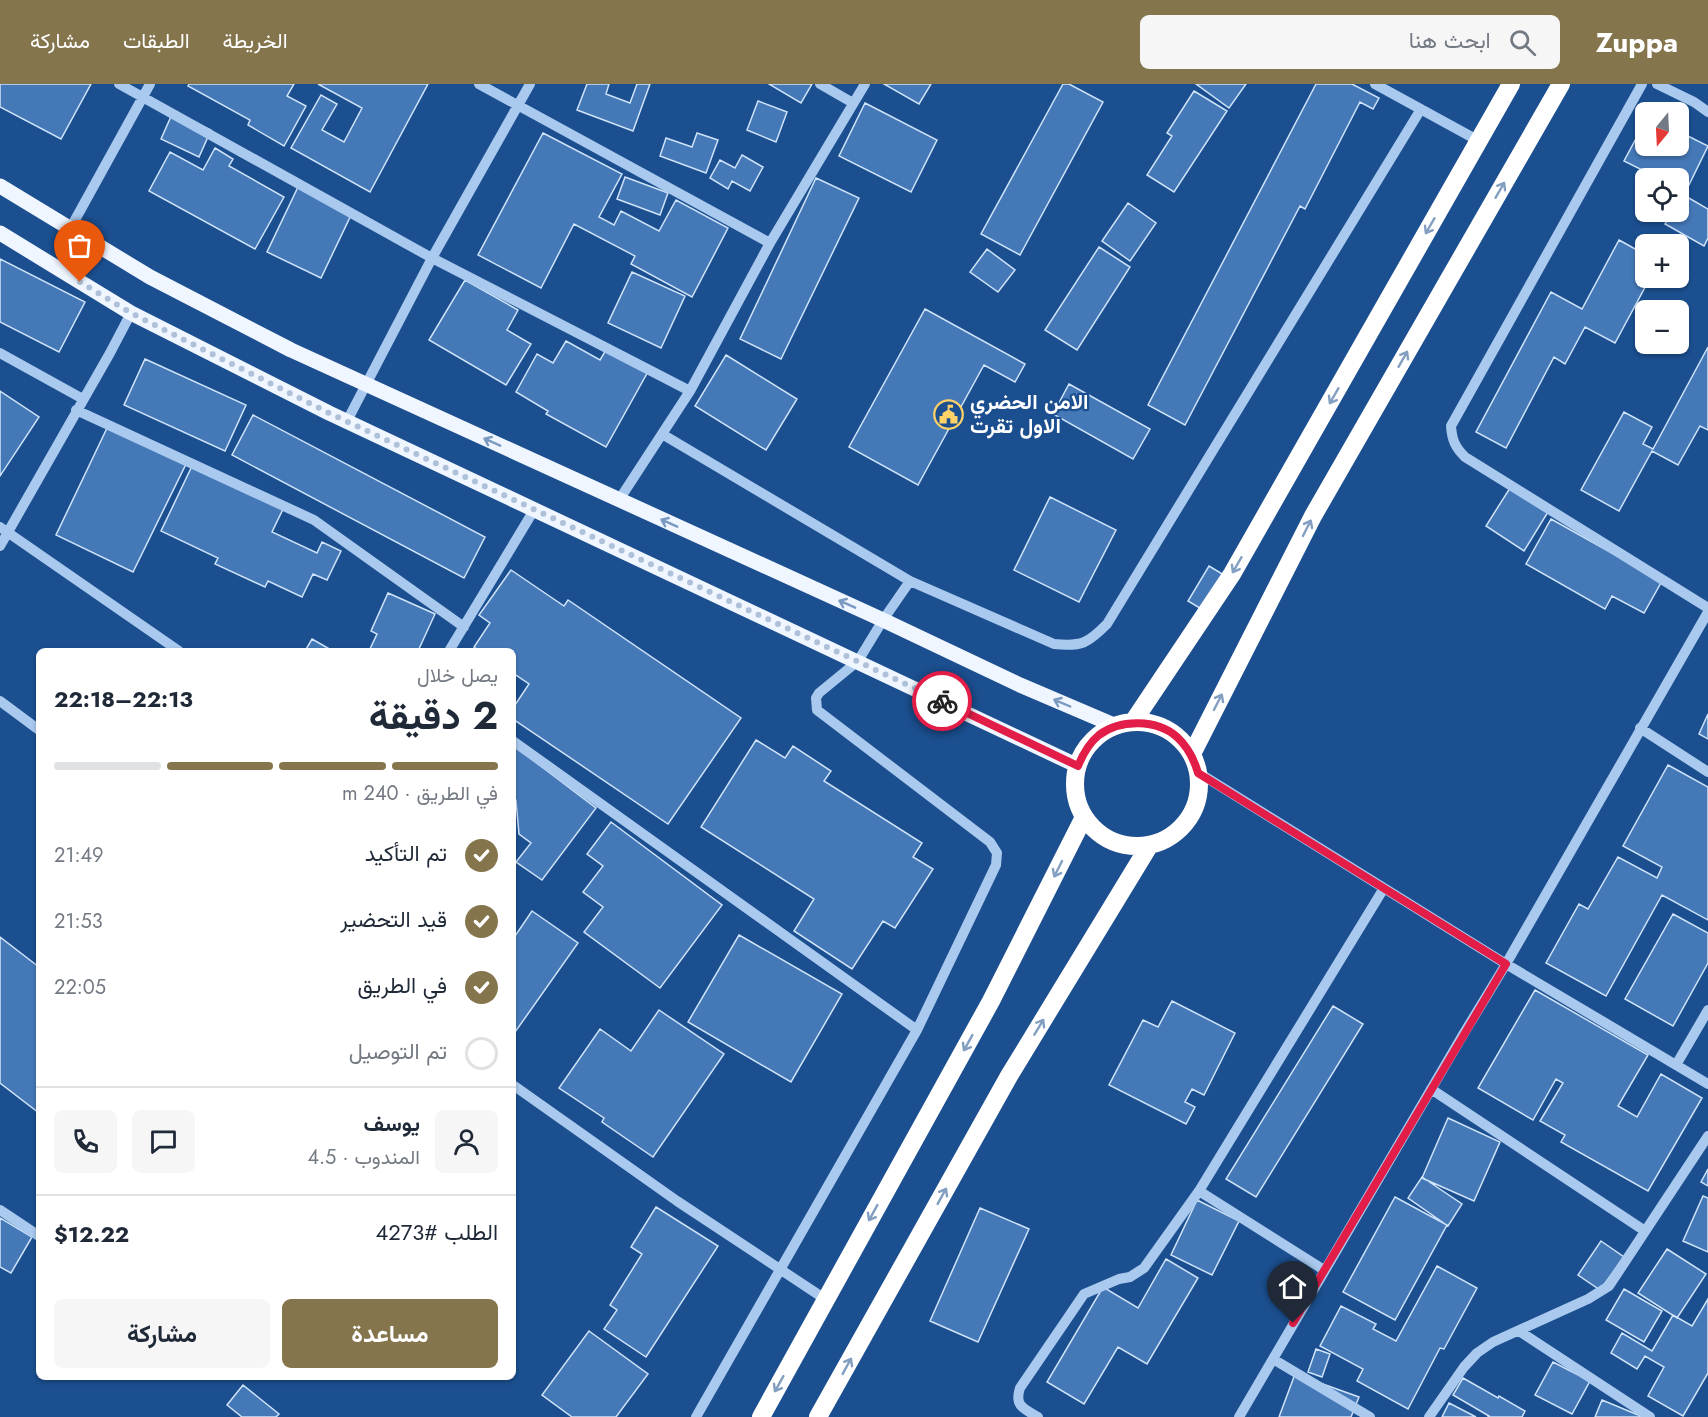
<!DOCTYPE html>
<html lang="ar">
<meta charset="utf-8">
<style>
:root{--surface:#fff;--page:#f6f6f7;--text:#1f2937;--muted:#747a83;--line:#e0e1e3;--accent:#84754c}
body{margin:0;font-family:Jost,Vazirmatn,sans-serif;background:var(--page);color:var(--text);direction:rtl;height:100vh;display:flex;flex-direction:column;font-size:22px;white-space:nowrap}
*{box-sizing:border-box;margin:0}
p{font-size:20px;color:var(--muted)}
.icon{flex:none;width:33px;height:33px;fill:none;stroke:currentColor;stroke-width:2;stroke-linecap:round;stroke-linejoin:round}
.map{position:relative;flex:1;overflow:hidden;direction:ltr}
.details{position:absolute;left:36px;top:564px;width:480px;height:732px;display:flex;flex-direction:column;background:var(--surface);border-radius:9px;box-shadow:0 2px 4px #0004;direction:rtl}
.details>*{flex:none}
.needle{width:39px;rotate:198deg}
.controls{position:absolute;left:1635px;top:18px;display:grid;gap:12px}
.controls a{display:grid;place-items:center;width:54px;height:54px;border-radius:9px;background:var(--surface);box-shadow:0 2px 4px #0004;font-size:30px}
.pin{position:absolute;display:grid;place-items:center;width:51px;height:51px;color:#fff;margin:-62px -26px;border-radius:50% 50% 50% 0;rotate:-45deg;box-shadow:0 0 6px #0007}
.pin .icon{rotate:45deg}
.courier{position:absolute;display:grid;place-items:center;width:60px;height:60px;margin:-30px;border:4px solid #e11d48;border-radius:50%;background:#fff;color:#222;box-shadow:0 2px 8px #0007}
.head em{font-style:normal;font-weight:700}
.head div{display:flex;flex-direction:column-reverse}
.head{display:flex;align-items:center;justify-content:space-between;height:102px;padding:0 18px}
h1{font-size:39px;font-weight:700;line-height:45px}
.bar{display:grid;grid-template-columns:repeat(4,1fr);gap:9px 6px;align-content:center;height:72px;padding:0 18px}
.bar i{height:8px;border-radius:4px;background:var(--line)}
.bar .current{background:var(--accent)}
.bar p{grid-column:span 4}
.line{display:flex;align-items:center;gap:15px;padding:0 18px;border-top:2px solid var(--line)}
.line div{flex:1}
.round{display:grid;place-items:center;flex:none;width:63px;height:63px;border-radius:9px;background:var(--page)}
ol{padding:0 18px;list-style:none}
li{display:flex;align-items:center;gap:18px;height:66px}
li p{margin-inline-start:auto}
li .icon{padding:6px;border-radius:50%;background:var(--accent);color:#fff;stroke-width:4}
li:last-child{color:var(--muted)}
li i{width:33px;height:33px;border:3px solid var(--line);border-radius:50%}
.button{display:flex;gap:12px;margin-top:auto;padding:12px 18px}
.button a{flex:1;height:69px;border-radius:9px;background:var(--accent);color:#fff;font-size:24px;font-weight:700;line-height:69px;text-align:center}
.button a+a{background:var(--page);color:var(--text)}
header{display:flex;align-items:center;gap:36px;box-sizing:border-box;height:84px;padding:0 30px;background:var(--accent);color:#fff}
header strong{font-size:28px}
nav{display:flex;gap:33px;margin-inline-start:auto;font-size:21px}
.search{width:420px;height:54px;background:var(--page);display:flex;align-items:center;gap:15px;box-sizing:border-box;padding:0 21px;border-radius:9px;color:var(--muted);font-size:22px}
.map>svg:first-child{display:block}
.building{fill:#4478b7;stroke:#cfe3fa;stroke-width:1.5}
.lines{fill:none;stroke-linecap:round;stroke-linejoin:round}
.minor{stroke:#a9c9ee;stroke-width:10}
.major{stroke:#f0f6ff;stroke-width:15}
.highway{stroke:#fff;stroke-width:18}
.oneway{stroke:#829ec1}
.oneway2{stroke:#7b9ac1}
.done{stroke:#afc1d8;stroke-width:6;stroke-dasharray:0 10.8}
.route{stroke:#e11d48;stroke-width:8}
.labels{text-anchor:middle;dominant-baseline:central;stroke-width:4.5;stroke-linejoin:round;paint-order:stroke}
.poi-label{font-size:21px;font-weight:bold;fill:#fff;stroke:#1b4f8f;text-anchor:start}
</style>
<header>
<strong>Zuppa</strong>
<div class="search"><svg class="icon" aria-label="search" viewBox="0 0 24 24"><circle cx="10" cy="10" r="6"/><path d="M15 15l6 6"/></svg>ابحث هنا</div>
<nav><a>الخريطة</a><a>الطبقات</a><a>مشاركة</a></nav>
</header>
<div class="map">
<svg width="1708" height="1333" viewBox="0 0 1708 1333">
<rect width="100%" height="100%" fill="#1b4f8f"/>
<path class="building" d="M0,0h91l-30,55 -61,-32z
M189,0h105l-7,12 19,10 -22,40 -36,-21 2,-5 -62,-34z
M318,0h110l-58,108 -79,-44 30,-53 16,9 -15,26 22,12 18,-34z
M587,0h22l-3,10 24,9 7,-19h13l-17,47 -56,-21z
M769,0h43l-11,19z
M884,0h47l-12,20z
M1063,0h6l34,18 -83,153 -39,-21z
M1196,0h50l-17,24z
M1316,0h36l27,14 -6,11 -13,-7 -55,107 -5,-3 -115,219 -37,-20z
M1194,7l33,20 -53,81 -27,-17 25,-39 -5,-3z
M758,17l29,11 -11,30 -29,-12z
M865,19l72,37 -26,52 -72,-36z
M173,28l38,18 -12,27 -38,-18z
M1646,36v26h32v-15l30,15 -23,47 -7,-4v-11h-20l-34,-17z
M543,49l79,41 -23,43 15,8 7,-14 38,20 17,-31 52,28 -36,69 -61,-33 4,-8 -61,-32 -33,64 -63,-33z
M697,49l21,7 -12,33 -46,-17 6,-18 26,9z
M215,64l18,11 -4,7 55,31 -29,52 -106,-58 21,-39 33,18z
M742,71l21,12 -13,24 -18,-10 -4,8 -18,-11 10,-18 15,8z
M625,93l43,16 -8,22 -43,-16z
M816,94l43,20 -78,161 -41,-20z
M298,103l54,26 -31,65 -54,-26z
M1682,110l26,15v29l-4,8 -39,-22 7,-12h6v-12z
M1128,119l28,20 -26,38 -28,-20z
M1619,156l27,15v23h4l-35,65 -30,-16 -20,37 -11,-7 -48,91 -30,-16 75,-140 31,17z
M1099,163l31,20 -53,83 -32,-20z
M987,165l28,21 -17,22 -28,-20z
M0,175l85,43 -26,50 -59,-30z
M632,188l53,24 -24,52 -53,-25z
M465,196l53,30 -11,20 24,14 -25,41 -77,-45z
M925,225l100,55 -10,18 -31,-17 -66,120 -69,-38z
M566,257l34,19 9,-15 41,23 -44,79 -60,-33 2,-3 -32,-19 21,-38 16,9z
M1708,263v83l-8,-4 -22,39 -26,-14 -33,60 -38,-21 43,-78 28,15 -9,17 10,5z
M726,271l71,44 -31,51 -71,-44z
M145,275l101,46 -21,46 -101,-46z
M1069,300l81,45 -17,30 -80,-45z
M0,307l39,26 -39,59z
M253,331l232,122 -21,41 -232,-123z
M108,342l78,38 -53,108 -77,-37z
M193,380l92,41 -13,27 45,21 5,-11 19,9 -14,29 -14,-6 -11,23 -34,-16 -3,6 -50,-23 3,-6 -57,-27z
M1510,404l38,24 -24,39 -38,-25z
M1050,413l66,33 -37,72 -65,-32z
M1551,435l111,62 -18,32 -32,-17 -7,13 -79,-45z
M1209,482l15,9 -21,35 -15,-9z
M511,486l53,36 4,-6 173,118 -73,106 -155,-105v-11l16,-24 -16,-11v-22h-33l-6,-4 16,-24 -11,-8z
M388,509l47,21 -17,37h-49l8,-17 -6,-3z
M312,555l21,12h-28z
M1708,630v25l-9,-5z
M756,656l29,18 8,-12 38,25 -7,10 98,62 -9,14 20,12 -38,59 -12,-7 -31,48 -58,-38 20,-32 -113,-72z
M513,661l83,63 -54,72 -26,-18 15,-19 -12,-9 -3,-33 -3,4z
M1668,681l40,22v133l-46,-25 -56,101 -60,-33 33,-59 9,5 30,-52 39,21 5,-11 -39,-21z
M611,738l111,83 -62,83 -76,-56 19,-25 -20,-15 20,-26 -16,-12z
M532,827l46,32 -65,92v-96z
M1673,830l35,19v30l-35,63 -48,-27z
M739,851l103,59 -51,88 -103,-60z
M0,853l39,30v146l-39,-30z
M1535,906l113,65 -30,51 19,11 24,-43 41,24 -54,93 -87,-49 4,-7 -25,-14 23,-38 -7,-4 -23,41 -55,-32z
M1172,917l63,32 -31,62 -12,-6 -7,13 10,5 -9,17 -77,-39 34,-65 15,7z
M1333,922l30,18 -107,173 -30,-18z
M659,926l65,44 -71,103 -51,-35 2,-4 -45,-30 41,-59 31,22z
M1448,1034l52,24 -26,59 -52,-23z
M1708,1085v17l-7,-4z
M1422,1093l40,27 -14,22 -40,-28z
M1703,1112l5,2v54l-25,-11z
M1395,1113l52,28 -52,95 -52,-28z
M1197,1116l42,21 -27,54 -41,-20z
M656,1123l62,39 -72,111 -42,-28 13,-19 -7,-5 32,-51 -11,-7z
M980,1124l49,21 -51,113 -48,-21z
M0,1134l32,19 -21,36 -11,-6z
M1601,1157l23,16 -24,33 -22,-15z
M1667,1165l39,25 -29,44 -39,-25z
M1166,1175l32,19 -51,86 -29,-17 -34,57 -37,-22 56,-95 35,21z
M1437,1182l40,22 -33,61 -4,-1 -32,61 -51,-28 6,-12 -43,-23 21,-40 35,18 -3,5 23,12z
M1624,1205l38,22 -18,31 -38,-22z
M1708,1215v74l-25,43 -35,-20 16,-29 -19,-11 -8,13 -26,-16 11,-20 30,18 21,-36 19,11z
M589,1247l59,43 -32,43h-44l-30,-22z
M1316,1265l14,5 -8,23 -14,-5z
M1553,1278l37,19 -18,33 -37,-19z
M1295,1290l64,23 -8,20h-72z
M1463,1294l35,20 1,-2 26,15 -3,6h-34l1,-1 -36,-21z
M243,1301l36,29 -3,3h-34l-15,-12z
M1602,1316l41,17h-48z
M1449,1319l27,14h-34z"/>
<g class="lines">
<path class="minor" d="M119,0l313,174 258,133
M479,0l291,159
M820,0l33,19
M1375,0l104,57
M1642,0l-191,342c1,14 4,21 14,31l243,151
M1657,0l37,18 14,10
M70,145l80,-145
M0,269l83,46
M76,326l238,110 150,107
M347,337l85,-163 98,-174
M662,350l248,147
M619,416l71,-109 80,-148 95,-159
M0,443l179,124
M0,462l110,-193 21,-40
M449,567l85,-141
M0,617l39,29
M1640,644l68,44
M513,657l404,289
M1199,689l307,191 202,120
M1676,981l32,-55
M513,1001l164,116 148,98
M1431,1005l214,142
M1199,1107l125,79
M0,1126l39,26
M1519,1247l131,86
M1273,1275l97,58
M696,1333l221,-387 79,-165 1,-12 -7,-11 -173,-132 -1,-12 3,-5 39,-32 25,-41 27,-39 144,63c28,3 34,-1 53,-20l314,-515
M1038,1333c-14,-8 -24,-11 -18,-29l64,-94 35,-15 11,-2 14,-9 55,-77 185,-303
M1239,1333l225,-384 42,-69 202,-352
M1429,1333l35,-50 13,-14 16,-11 95,-43 21,-13 99,-150"/>
<path class="major" d="M0,102l150,91 141,73 592,270 137,65 96,41
M0,149l131,80 198,100 749,353"/>
<path class="highway" d="M1133,638l99,-148 279,-490
M1075 700a62 62 0 1 1 124 0a62 62 0 1 1-124 0Z
M1192,670l121,-238 248,-432
M761,1333l230,-416 93,-184
M818,1333l191,-341 140,-230"/>
</g>
<defs><path id="oneway-shaft" d="M-6 0H5M1.5-3L5.5 0L1.5 3" fill="none" stroke-width="1.6" stroke-linecap="round" stroke-linejoin="round" transform="scale(1.5)"/></defs>
<g class="oneway">
<use href="#oneway-shaft" transform="translate(1500 106) rotate(-60)"/>
<use href="#oneway-shaft" transform="translate(1430 142) rotate(120)"/>
<use href="#oneway-shaft" transform="translate(1403 275) rotate(-60)"/>
<use href="#oneway-shaft" transform="translate(1334 312) rotate(120)"/>
<use href="#oneway-shaft" transform="translate(1307 444) rotate(-63)"/>
<use href="#oneway-shaft" transform="translate(1237 481) rotate(120)"/>
<use href="#oneway-shaft" transform="translate(1218 618) rotate(-63)"/>
<use href="#oneway-shaft" transform="translate(1058 785) rotate(117)"/>
<use href="#oneway-shaft" transform="translate(1039 943) rotate(-59)"/>
<use href="#oneway-shaft" transform="translate(968 959) rotate(119)"/>
<use href="#oneway-shaft" transform="translate(942 1112) rotate(-61)"/>
<use href="#oneway-shaft" transform="translate(873 1129) rotate(119)"/>
<use href="#oneway-shaft" transform="translate(847 1282) rotate(-61)"/>
<use href="#oneway-shaft" transform="translate(779 1300) rotate(119)"/>
</g>
<g class="oneway2">
<use href="#oneway-shaft" transform="translate(492 358) rotate(-156)"/>
<use href="#oneway-shaft" transform="translate(669 439) rotate(-156)"/>
<use href="#oneway-shaft" transform="translate(847 520) rotate(-156)"/>
<use href="#oneway-shaft" transform="translate(1062 619) rotate(-157)"/>
</g>
<g class="lines">
<path class="done" d="M80,198l51,31 198,100 613,288"/>
<path class="route" d="M942,617l136,65c5,-12 11,-23 21,-31 21,-16 58,-16 78,2 11,10 17,22 21,36l308,191 -213,359"/>
</g>
<defs>
<symbol id="civic-ring" viewBox="-11 -11 22 22"><circle r="9.5" fill="#1b4f8f" stroke="#ffd166" stroke-width="1.5"/><path d="M-.6-6.5H3V-4.5H.6V-3L4-1V1h2V6H-6V1h2V-1L-.6-3ZM-1.2 2.5V6h2.4V2.5Z" fill="#ffd166"/></symbol>
</defs>
<g fill-rule="evenodd">
<use href="#civic-ring" x="932" y="314" width="33" height="33"/>
</g>
<g class="labels">
<g class="poi-label">
<text x="970" y="318">الامن الحضري<tspan x="970" dy="24">الاول تقرت</tspan></text>
</g>
</g>
</svg>
<div class="controls">
<a><svg class="needle" viewBox="-14 -14 28 28"><path d="M0-13l5 13h-10z" fill="#e53935"/><path d="M0 13l5-13h-10z" fill="#747a83"/></svg></a>
<a><svg class="icon" aria-label="locate" viewBox="0 0 24 24"><circle cx="12" cy="12" r="6"/><path d="M12 2v4M12 18v4M2 12h4M18 12h4"/></svg></a>
<a>+</a>
<a>−</a>
</div>
<div class="pin" style="left:80px;top:198px;background:#ea580c"><svg class="icon" aria-label="bag" viewBox="0 0 24 24"><path d="M5 8h14l-1 12H6zM9 8a3 3 0 0 1 6 0"/></svg></div>
<div class="pin" style="left:1293px;top:1239px;background:#1f2937"><svg class="icon" aria-label="home" viewBox="0 0 24 24"><path d="M3 11l9-7 9 7M6 9v11h12V9"/></svg></div>
<div class="courier" style="left:942px;top:617px"><svg class="icon" aria-label="bike" viewBox="0 0 24 24"><circle cx="6" cy="16" r="4"/><circle cx="18" cy="16" r="4"/><path d="M6 16l4-8h5l3 8M10 8l3 8H6M13 5h3"/></svg></div>
<section class="details">
<div class="head"><div><h1>2 دقيقة</h1><p>يصل خلال</p></div><em>22:13–22:18</em></div>
<div class="bar"><i class="current"></i><i class="current"></i><i class="current"></i><i></i><p>في الطريق · 240 m</p></div>
<ol>
<li><svg class="icon" aria-label="check" viewBox="0 0 24 24"><path d="M5 12l5 5 9-10"/></svg>تم التأكيد<p>21:49</p></li>
<li><svg class="icon" aria-label="check" viewBox="0 0 24 24"><path d="M5 12l5 5 9-10"/></svg>قيد التحضير<p>21:53</p></li>
<li><svg class="icon" aria-label="check" viewBox="0 0 24 24"><path d="M5 12l5 5 9-10"/></svg>في الطريق<p>22:05</p></li>
<li><i></i>تم التوصيل</li>
</ol>
<div class="line" style="height:108px"><a class="round"><svg class="icon" aria-label="person" viewBox="0 0 24 24"><circle cx="12" cy="8" r="4"/><path d="M4 21q1-7 8-7t8 7"/></svg></a><div><b>يوسف</b><p>المندوب · 4.5</p></div><a class="round"><svg class="icon" aria-label="chat" viewBox="0 0 24 24"><path d="M4 5h16v11H9l-5 4z"/></svg></a><a class="round"><svg class="icon" aria-label="phone" viewBox="0 0 24 24"><path d="M5 4h4l2 5-3 2q2 4 5 5l2-3 5 2v4C11 20 4 13 5 4z"/></svg></a></div>
<div class="line" style="height:78px"><div>الطلب #4273</div><b>$12.22</b></div>
<div class="button"><a>مساعدة</a><a>مشاركة</a></div>
</section>
</div>
